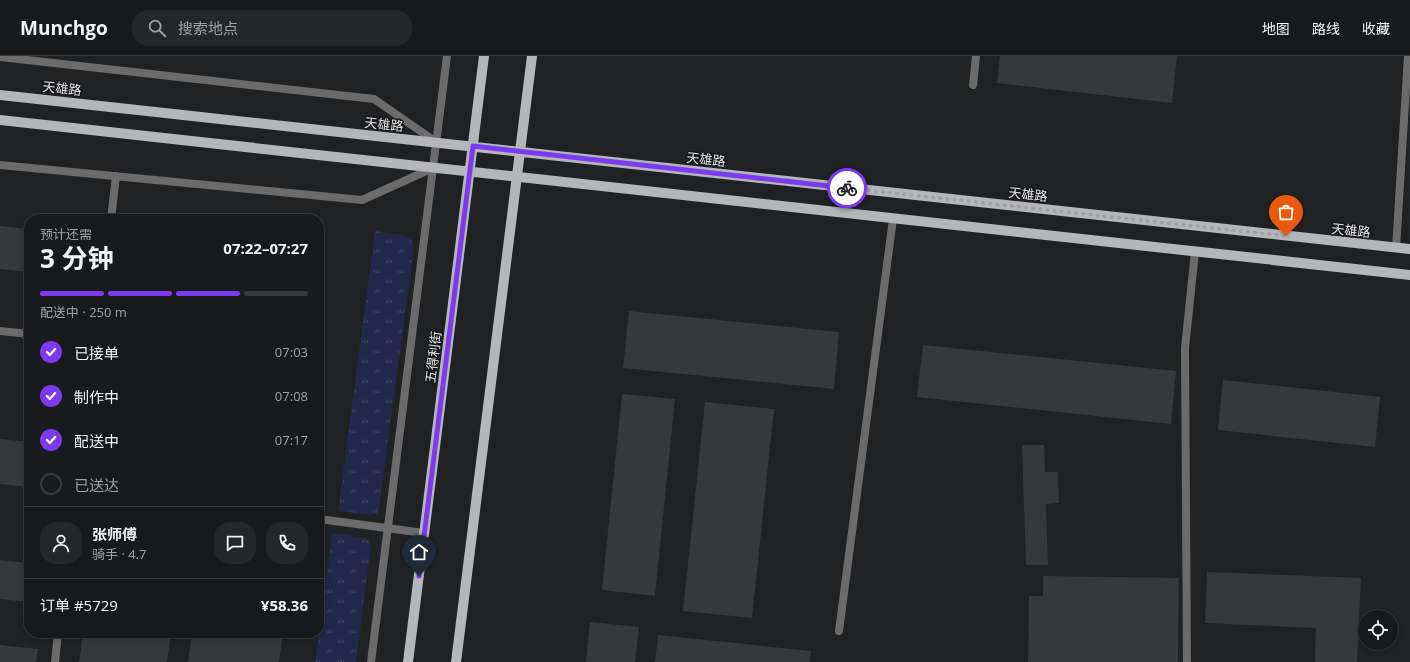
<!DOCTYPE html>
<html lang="zh">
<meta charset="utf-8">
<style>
:root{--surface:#18191a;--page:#252627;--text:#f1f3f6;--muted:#9fa0a2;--line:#363839;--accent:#7c3aed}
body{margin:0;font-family:"Open Sans","Noto Sans SC",sans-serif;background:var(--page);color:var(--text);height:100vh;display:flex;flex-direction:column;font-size:15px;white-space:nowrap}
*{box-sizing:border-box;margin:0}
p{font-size:13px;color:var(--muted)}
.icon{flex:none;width:22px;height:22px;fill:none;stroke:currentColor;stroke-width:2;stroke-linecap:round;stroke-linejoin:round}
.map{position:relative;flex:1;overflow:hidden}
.details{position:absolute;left:24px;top:158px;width:300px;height:424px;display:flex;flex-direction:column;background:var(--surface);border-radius:16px;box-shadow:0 2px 6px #0003,0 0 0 1px var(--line)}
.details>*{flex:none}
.buttons{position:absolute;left:1358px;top:554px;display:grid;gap:8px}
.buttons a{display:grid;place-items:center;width:40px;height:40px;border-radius:50%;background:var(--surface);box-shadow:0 2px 6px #0003,0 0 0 1px var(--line);font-size:20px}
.pin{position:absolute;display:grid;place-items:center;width:34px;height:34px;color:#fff;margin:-41px -17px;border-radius:50% 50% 50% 0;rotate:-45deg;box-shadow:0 0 4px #0007}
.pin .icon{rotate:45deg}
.courier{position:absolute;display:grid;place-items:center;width:40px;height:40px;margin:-20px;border:3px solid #7c3aed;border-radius:50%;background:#fff;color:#222;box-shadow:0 1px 5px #0007}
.overview em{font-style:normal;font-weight:700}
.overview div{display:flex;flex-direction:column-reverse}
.overview{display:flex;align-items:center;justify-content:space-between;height:68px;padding:0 16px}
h1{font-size:26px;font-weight:700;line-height:30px}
.bar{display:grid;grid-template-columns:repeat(4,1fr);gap:6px 4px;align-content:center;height:48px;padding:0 16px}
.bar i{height:5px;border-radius:3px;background:var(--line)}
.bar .active{background:var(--accent)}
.bar p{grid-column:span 4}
.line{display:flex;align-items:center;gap:10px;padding:0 16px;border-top:1px solid var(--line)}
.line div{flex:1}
.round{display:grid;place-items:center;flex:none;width:42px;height:42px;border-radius:16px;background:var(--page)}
ol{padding:0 16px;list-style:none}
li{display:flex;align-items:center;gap:12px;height:44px}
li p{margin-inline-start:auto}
li .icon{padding:4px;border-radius:50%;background:var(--accent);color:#fff;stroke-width:4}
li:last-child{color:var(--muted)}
li i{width:22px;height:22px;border:2px solid var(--line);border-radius:50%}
header{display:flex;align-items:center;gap:24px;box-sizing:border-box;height:56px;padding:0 20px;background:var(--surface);border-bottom:1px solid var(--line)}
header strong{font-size:19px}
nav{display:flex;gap:22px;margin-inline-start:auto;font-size:14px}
.search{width:280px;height:36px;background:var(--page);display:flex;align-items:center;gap:10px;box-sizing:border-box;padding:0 14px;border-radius:16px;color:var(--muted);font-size:15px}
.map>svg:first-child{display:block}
.grass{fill:url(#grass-tufts)}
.building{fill:#37383a}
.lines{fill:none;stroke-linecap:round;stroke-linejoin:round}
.service{stroke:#6b6b6c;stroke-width:8}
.minor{stroke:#6b6b6c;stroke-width:8}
.primary{stroke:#b5b6b9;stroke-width:10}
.done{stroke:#a1a1a3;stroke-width:4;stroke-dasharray:0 7.2}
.route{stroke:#7c3aed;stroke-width:5}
.labels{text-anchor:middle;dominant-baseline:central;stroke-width:3;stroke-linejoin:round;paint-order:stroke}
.street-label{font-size:13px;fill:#e6e6e8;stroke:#17181a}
</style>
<header>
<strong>Munchgo</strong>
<div class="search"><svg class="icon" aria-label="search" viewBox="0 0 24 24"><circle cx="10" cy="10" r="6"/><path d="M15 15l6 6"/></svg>搜索地点</div>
<nav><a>地图</a><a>路线</a><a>收藏</a></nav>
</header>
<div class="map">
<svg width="1410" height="606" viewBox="0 0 1410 606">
<defs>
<pattern id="grass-tufts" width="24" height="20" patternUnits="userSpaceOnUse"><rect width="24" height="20" fill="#22274b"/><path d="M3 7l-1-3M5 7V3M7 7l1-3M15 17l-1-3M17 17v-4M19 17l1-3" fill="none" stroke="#424665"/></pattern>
</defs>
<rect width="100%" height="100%" fill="#202123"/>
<path class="grass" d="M375,175l28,4 9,5 2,7 -35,262 -2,4 -5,2 -34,-4z
M332,477l33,5 4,2 2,6 -15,116h-41z"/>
<path class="building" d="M1000,0h177l-5,47 -175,-20z
M0,170l29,3v43l-29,-3z
M629,255l210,21 -5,57 -211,-21z
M923,289l253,26 -5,53 -254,-27z
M1223,324l157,17 -5,50 -157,-17z
M622,338l53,5 -20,197 -53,-6z
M705,346l69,7 -22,209 -69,-7z
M0,383l29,3v45l-29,-3z
M1022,389h22l1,27h13l1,31 -13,1 2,61h-22z
M0,504l29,3v39l-29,-3z
M1207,516l154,6 -4,84h-42l1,-34 -111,-5z
M1043,520l136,2 -1,84h-150l1,-66h14z
M590,566l49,5 -4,35h-49z
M83,577h88l-4,29h-88z
M192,577h91l-4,29h-91z
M658,579l153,16 -1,11h-155z
M0,589l38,4 -2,13h-36z"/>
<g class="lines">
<path class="service" d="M973,29l3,-29
M0,275l29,3
M319,463l105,14
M839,575l54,-412
M1187,606l-2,-314 10,-96"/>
<path class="minor" d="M0,1l374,42 62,43
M0,109l362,35 71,-32
M111,163l5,-43
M1396,192l12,-192
M55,606l3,-29
M371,606l76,-606"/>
<path class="primary" d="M0,39l1410,154
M0,64l1410,155
M408,606l76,-606
M456,606l76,-606"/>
</g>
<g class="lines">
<path class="done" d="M847,132l439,48"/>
<path class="route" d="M419,520l54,-430 374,42"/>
</g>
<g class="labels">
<g class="street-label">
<text transform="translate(62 32) rotate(6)">天雄路</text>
<text transform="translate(384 68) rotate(6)">天雄路</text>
<text transform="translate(706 103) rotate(6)">天雄路</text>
<text transform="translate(1028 138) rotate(6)">天雄路</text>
<text transform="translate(1351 174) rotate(6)">天雄路</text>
<text transform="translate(433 301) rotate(-83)">五得利街</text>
</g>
</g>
</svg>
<div class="buttons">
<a><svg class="icon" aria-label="locate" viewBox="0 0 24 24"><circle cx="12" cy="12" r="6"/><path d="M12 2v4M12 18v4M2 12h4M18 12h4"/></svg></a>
</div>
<div class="pin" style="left:1286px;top:180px;background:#ea580c"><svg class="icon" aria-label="bag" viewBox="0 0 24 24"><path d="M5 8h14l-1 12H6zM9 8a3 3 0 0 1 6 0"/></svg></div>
<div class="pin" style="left:419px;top:520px;background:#1f2937"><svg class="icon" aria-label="home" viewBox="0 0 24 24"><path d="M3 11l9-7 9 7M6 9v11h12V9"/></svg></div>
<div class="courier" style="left:847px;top:132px"><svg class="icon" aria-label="bike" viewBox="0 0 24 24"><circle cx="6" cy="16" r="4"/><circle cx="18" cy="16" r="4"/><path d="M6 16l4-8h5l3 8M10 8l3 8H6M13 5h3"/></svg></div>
<section class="details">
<div class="overview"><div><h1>3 分钟</h1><p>预计还需</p></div><em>07:22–07:27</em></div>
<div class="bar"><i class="active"></i><i class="active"></i><i class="active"></i><i></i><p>配送中 · 250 m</p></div>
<ol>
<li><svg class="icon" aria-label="check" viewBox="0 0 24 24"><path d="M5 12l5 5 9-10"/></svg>已接单<p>07:03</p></li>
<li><svg class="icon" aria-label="check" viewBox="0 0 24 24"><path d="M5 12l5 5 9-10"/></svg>制作中<p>07:08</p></li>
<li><svg class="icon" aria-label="check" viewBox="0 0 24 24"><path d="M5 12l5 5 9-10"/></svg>配送中<p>07:17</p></li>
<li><i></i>已送达</li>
</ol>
<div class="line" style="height:72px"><a class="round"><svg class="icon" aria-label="person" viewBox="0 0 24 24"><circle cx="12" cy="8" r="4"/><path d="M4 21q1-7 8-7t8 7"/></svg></a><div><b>张师傅</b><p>骑手 · 4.7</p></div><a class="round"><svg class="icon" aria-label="chat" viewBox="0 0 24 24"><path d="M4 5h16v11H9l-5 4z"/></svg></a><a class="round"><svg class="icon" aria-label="phone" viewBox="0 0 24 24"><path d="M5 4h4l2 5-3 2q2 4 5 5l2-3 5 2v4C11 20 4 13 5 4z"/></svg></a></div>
<div class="line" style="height:52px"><div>订单 #5729</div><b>¥58.36</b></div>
</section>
</div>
